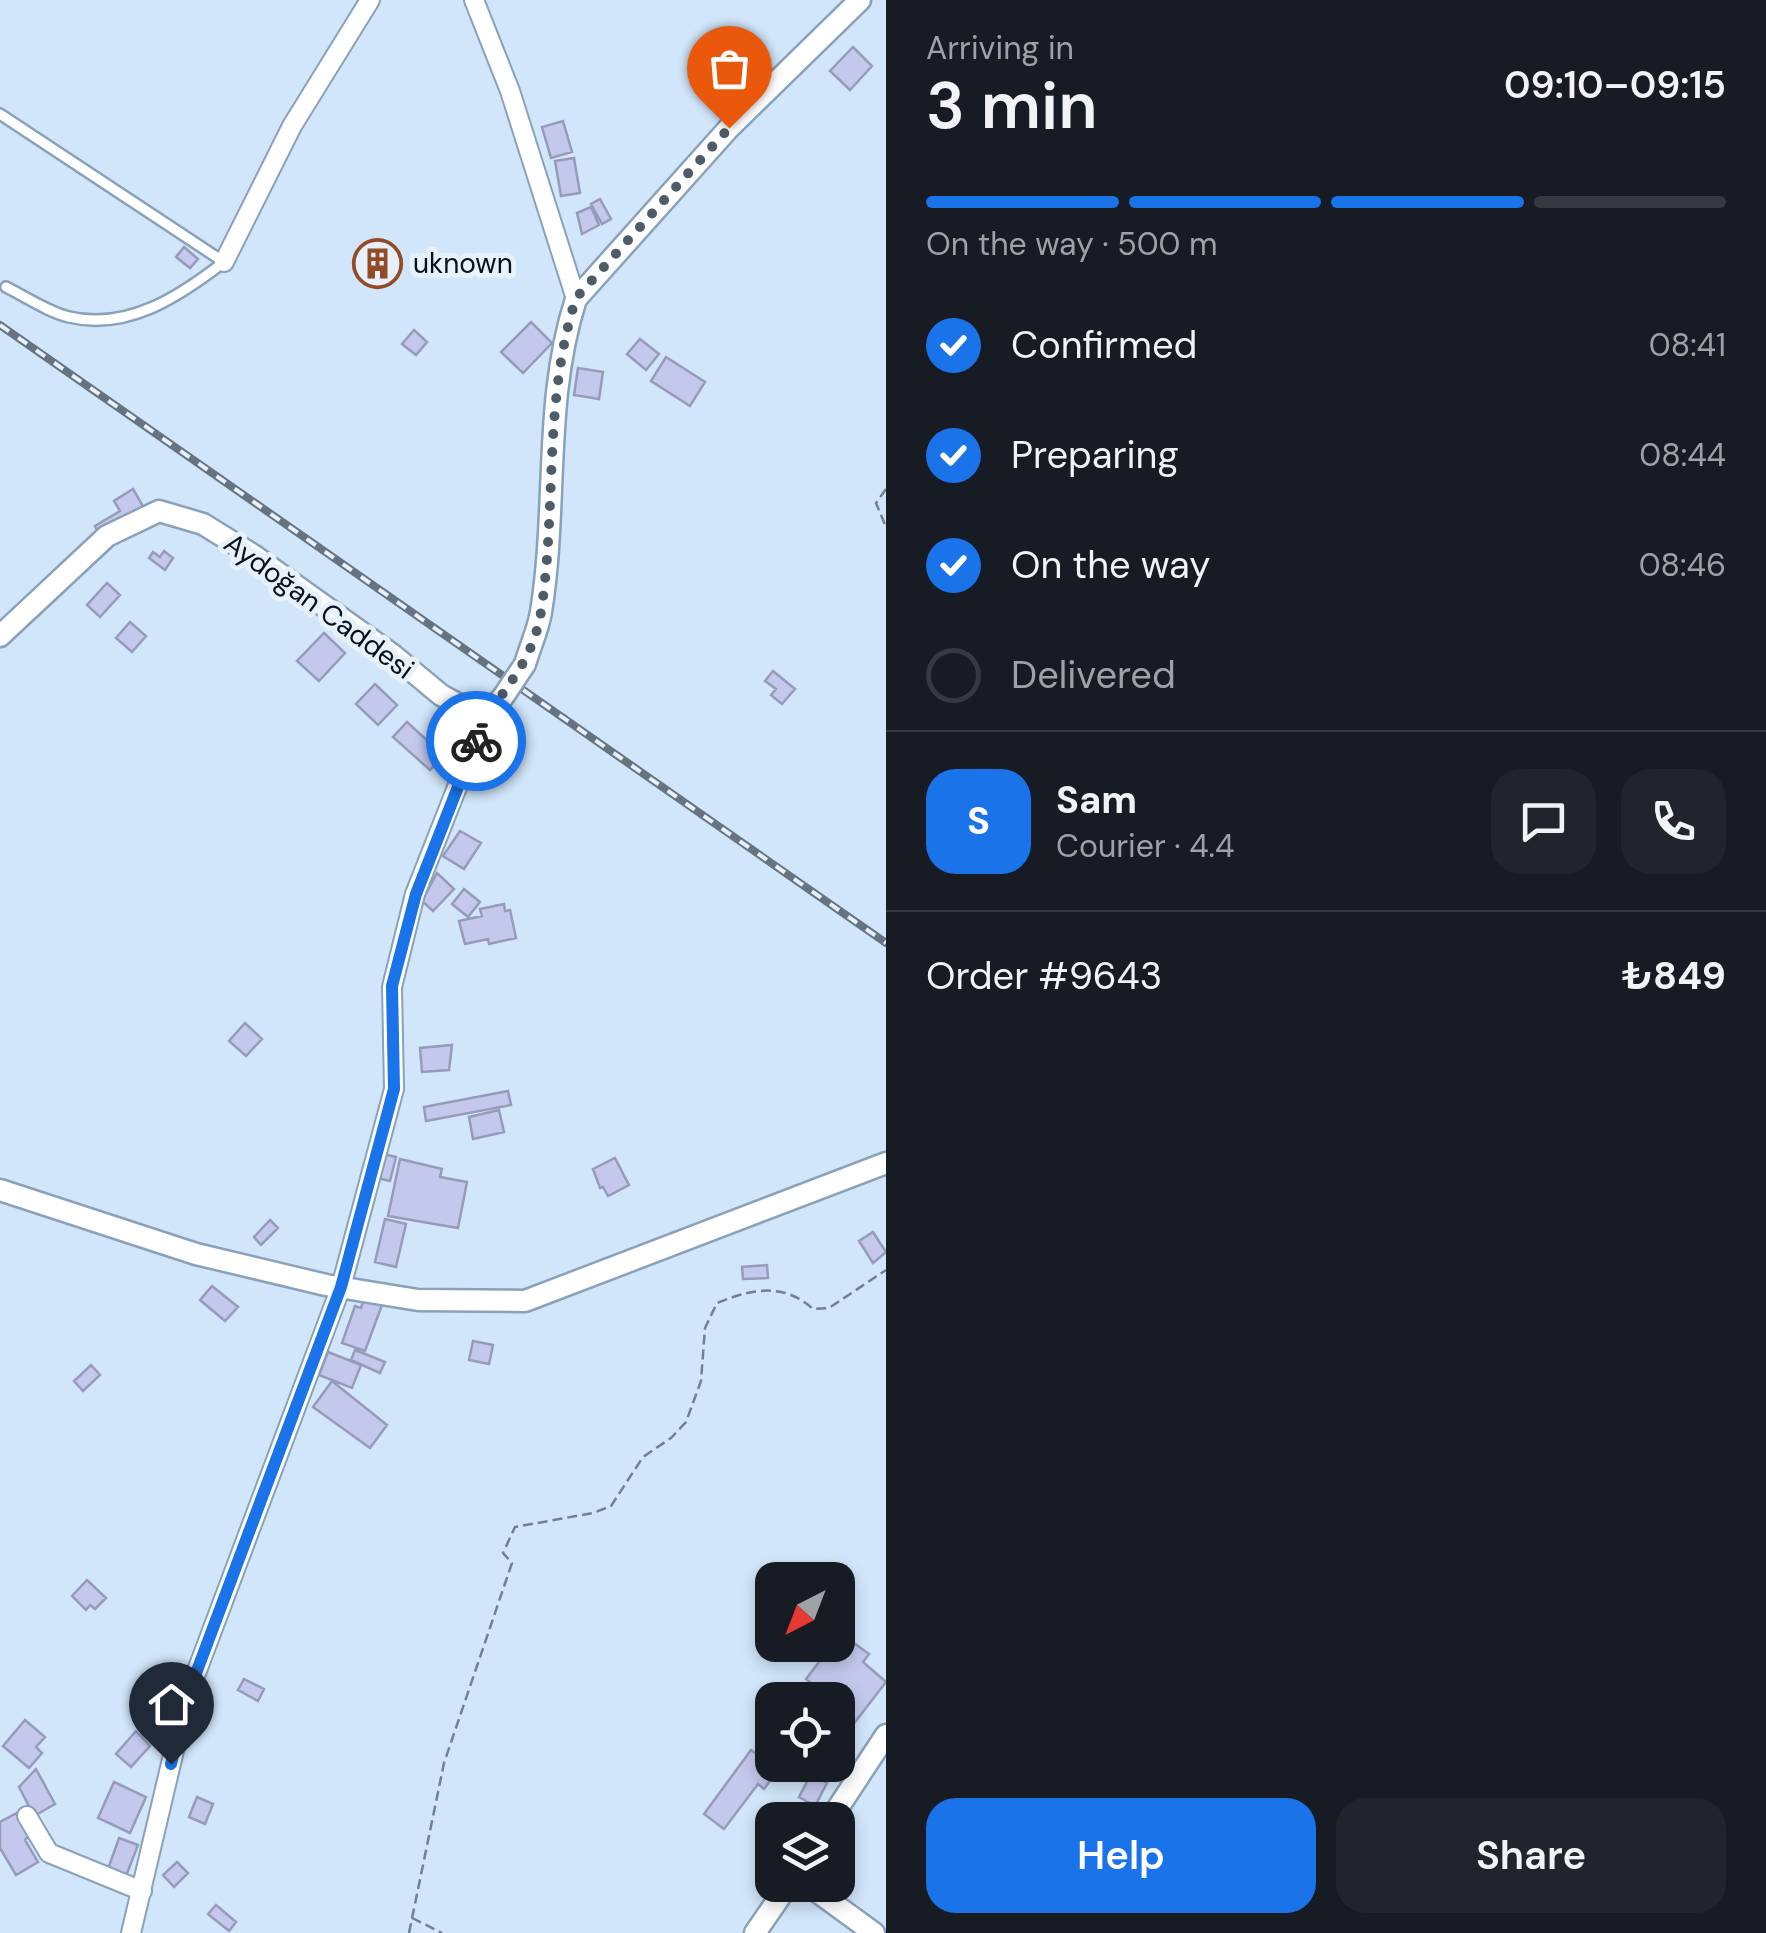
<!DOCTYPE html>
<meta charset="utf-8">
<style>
:root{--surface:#171b24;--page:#20242c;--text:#f1f3f6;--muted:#9ea1a6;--line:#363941;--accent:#1a73e8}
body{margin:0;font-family:"DM Sans",sans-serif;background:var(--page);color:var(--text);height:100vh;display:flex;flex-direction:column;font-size:38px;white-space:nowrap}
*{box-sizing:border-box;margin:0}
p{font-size:32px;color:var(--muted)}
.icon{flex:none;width:55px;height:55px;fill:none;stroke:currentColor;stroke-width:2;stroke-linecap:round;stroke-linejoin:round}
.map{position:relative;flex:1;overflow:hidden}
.details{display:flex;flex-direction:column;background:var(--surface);width:880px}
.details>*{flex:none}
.needle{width:65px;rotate:222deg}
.tools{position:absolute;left:755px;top:1562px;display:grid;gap:20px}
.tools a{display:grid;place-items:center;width:100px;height:100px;border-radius:20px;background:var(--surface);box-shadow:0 5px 15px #0003;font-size:50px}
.pin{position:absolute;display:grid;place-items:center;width:85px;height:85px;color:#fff;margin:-102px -42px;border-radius:50% 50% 50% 0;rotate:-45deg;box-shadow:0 0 10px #0007}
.pin .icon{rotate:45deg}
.courier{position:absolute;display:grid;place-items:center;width:100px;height:100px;margin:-50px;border:8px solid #1a73e8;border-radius:50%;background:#fff;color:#222;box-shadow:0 2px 12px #0007}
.head em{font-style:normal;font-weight:600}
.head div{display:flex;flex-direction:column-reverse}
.head{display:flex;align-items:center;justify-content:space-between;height:170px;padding:0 40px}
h1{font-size:65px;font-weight:600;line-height:75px}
.bar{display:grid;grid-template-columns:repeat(4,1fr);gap:15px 10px;align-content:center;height:120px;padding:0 40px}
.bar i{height:12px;border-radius:8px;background:var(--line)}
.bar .current{background:var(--accent)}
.bar p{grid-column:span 4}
.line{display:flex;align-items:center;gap:25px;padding:0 40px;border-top:2px solid var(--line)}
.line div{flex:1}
.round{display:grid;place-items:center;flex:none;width:105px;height:105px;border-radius:30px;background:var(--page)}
ol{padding:0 40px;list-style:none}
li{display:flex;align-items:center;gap:30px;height:110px}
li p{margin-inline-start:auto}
li .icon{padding:10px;border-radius:50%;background:var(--accent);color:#fff;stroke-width:4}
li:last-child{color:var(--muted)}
li i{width:55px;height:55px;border:5px solid var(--line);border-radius:50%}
.action{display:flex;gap:20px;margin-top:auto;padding:20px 40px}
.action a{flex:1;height:115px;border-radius:30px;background:var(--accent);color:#fff;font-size:40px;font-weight:600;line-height:115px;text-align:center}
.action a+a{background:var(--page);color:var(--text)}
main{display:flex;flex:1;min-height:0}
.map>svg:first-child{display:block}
.building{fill:#c4c8ed;stroke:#979bb9;stroke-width:2.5}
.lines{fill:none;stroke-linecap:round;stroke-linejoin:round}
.service-casing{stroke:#89a1b9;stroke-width:14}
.minor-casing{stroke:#89a1b9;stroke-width:22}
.tertiary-casing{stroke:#89a1b9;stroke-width:25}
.path{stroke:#71818f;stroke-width:2.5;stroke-dasharray:10 5;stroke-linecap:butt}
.service{stroke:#fff;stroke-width:9}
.minor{stroke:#fff;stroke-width:18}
.tertiary{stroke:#fff;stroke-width:20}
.rail-casing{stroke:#667482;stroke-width:8}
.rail{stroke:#e7f1fc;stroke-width:4;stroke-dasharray:11;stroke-linecap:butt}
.tertiary-bridge-casing{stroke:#89a1b9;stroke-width:25;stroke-linecap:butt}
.tertiary-bridge{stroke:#fff;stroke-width:20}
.done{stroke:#4e5c68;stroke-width:10;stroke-dasharray:0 18}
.route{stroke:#1a73e8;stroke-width:12}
.labels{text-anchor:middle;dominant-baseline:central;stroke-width:10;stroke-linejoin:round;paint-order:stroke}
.poi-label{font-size:28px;fill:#081119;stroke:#e7f1fc;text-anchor:start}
.street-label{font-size:28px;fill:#081119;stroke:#e7f1fc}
</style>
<main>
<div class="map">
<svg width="886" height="1933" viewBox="0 0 886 1933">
<rect width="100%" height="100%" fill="#d1e6fa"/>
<path class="building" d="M853,47l19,19 -22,24 -20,-19z
M563,121l9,31 -21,6 -9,-31z
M574,158l6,35 -19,3 -6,-35z
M600,199l11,20 -9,5 -11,-20z
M591,207l8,18 -17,9 -5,-21z
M184,247l14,12 -8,9 -14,-11z
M531,322l21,21 -29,30 -22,-21z
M414,330l13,12 -11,13 -14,-11z
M640,339l19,15 -13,16 -19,-16z
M666,357l39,25 -15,24 -39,-25z
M578,368l25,4 -4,27 -25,-4z
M133,489l11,19 -45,26 -4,-8 25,-15 -6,-10z
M164,551l9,7 -8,12 -16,-12 4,-6 7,5z
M107,583l13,12 -20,22 -13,-12z
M130,622l16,14 -14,16 -16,-14z
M324,633l21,20 -26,28 -22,-20z
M773,671l22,18 -13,15 -11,-9 5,-6 -11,-8z
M375,684l22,21 -19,20 -22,-21z
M407,722l24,22 5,-5 12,11 -18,20 -37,-33z
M460,831l21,12 -17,26 -21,-13z
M437,873l17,16 -21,22 -11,-10z
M464,889l16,13 -12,15 -16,-13z
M504,904l1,7 5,-1 6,28 -27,6 -1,-5 -23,5 -6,-23 23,-5 -2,-7z
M245,1023l17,16 -16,17 -17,-15z
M452,1045l-3,25 -27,2 -2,-24z
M508,1091l3,14 -85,16 -2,-14z
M499,1110l5,22 -31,7 -4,-22z
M383,1154l13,3 -6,24 -13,-3z
M615,1158l14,27 -21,11 -5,-9 -3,1 -7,-19z
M400,1159l42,10 -2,8 27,5 -9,46 -70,-12z
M385,1219l21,5 -10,43 -21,-5z
M270,1220l8,8 -17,17 -7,-8z
M873,1232l13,20 -13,11 -14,-22z
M767,1265l1,13 -25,1 -1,-12z
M212,1286l26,21 -13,14 -25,-21z
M364,1299l18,6 -17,46 -23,-8 13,-37 6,2z
M473,1341l20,4 -4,19 -20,-4z
M355,1350l30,12 -5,11 -29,-13z
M328,1352l33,13 -9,23 -33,-13z
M91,1365l9,10 -17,16 -9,-10z
M332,1381l55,44 -17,23 -57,-41z
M87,1580l19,18 -11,11 -5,-4 -4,5 -14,-14z
M847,1638l22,16 -6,8 23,20 -44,57 -4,-4v-35h-7l-25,-21 26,-34 9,1z
M244,1679l20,10 -6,12 -20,-11z
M25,1720l20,17 -9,10 6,6 -13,15 -26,-22z
M136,1731l14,15 -19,21 -15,-13z
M751,1750l27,20 -14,19 -6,-5 -34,45 -20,-15z
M36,1769l19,35 -21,12 -15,-29z
M811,1774l16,9 -12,23 -16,-9z
M114,1782l32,15 -16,36 -32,-15z
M197,1797l16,7 -8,20 -16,-7z
M17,1813l13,22 -5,5 13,22 -22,13 -16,-27v-26z
M119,1838l19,7 -12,31 -18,-7z
M177,1862l11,11 -14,14 -11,-12z
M216,1905l20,17 -7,9 -21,-17z"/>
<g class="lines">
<defs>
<path id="service" d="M0,114l224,148c-44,34 -96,69 -155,55 -21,-5 -43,-20 -63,-30"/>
<path id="minor" d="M474,0l36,91 66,208
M224,262l68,-136 78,-126
M27,1816l22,37 93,38
M131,1933l55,-233 155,-413 53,-198 -2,-102 23,-93 69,-175"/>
<path id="tertiary" d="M0,636l107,-100 52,-25 44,13 50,31 141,101 47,39 43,24 19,-22
M525,664c5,-17 13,-34 16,-52 17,-105 2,-211 35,-313l153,-171 131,-128
M0,1190l196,64 130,31 92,15 107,1 361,-138
M830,1820l56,-85
M808,1885l66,48
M755,1933l33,-48"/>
</defs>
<use href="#service" class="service-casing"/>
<use href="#minor" class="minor-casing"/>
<use href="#tertiary" class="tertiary-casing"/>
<path class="path" d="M886,489l-10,14 10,24
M412,1918l30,15
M409,1933l35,-170 68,-200 -9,-10 12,-26 78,-14 18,-7 32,-49 28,-19 15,-16 15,-41 4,-53 12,-25c35,-14 66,-21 96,6l16,-1 57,-38"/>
<use href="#service" class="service"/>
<use href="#minor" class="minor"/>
<use href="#tertiary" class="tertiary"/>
<defs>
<path id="rail" d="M0,325l886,618"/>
</defs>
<use href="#rail" class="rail-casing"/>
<use href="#rail" class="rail"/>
<defs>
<path id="tertiary-bridge" d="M503,697l22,-33"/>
</defs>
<use href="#tertiary-bridge" class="tertiary-bridge-casing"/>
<use href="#tertiary-bridge" class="tertiary-bridge"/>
</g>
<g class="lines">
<path class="done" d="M476,741c19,-49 55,-69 65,-129 16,-105 2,-211 35,-314l153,-170"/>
<path class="route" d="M171,1764l15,-64 155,-413 53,-198 -2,-103 24,-92 60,-153"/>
</g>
<defs>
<symbol id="building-ring" viewBox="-11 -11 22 22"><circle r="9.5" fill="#e7f1fc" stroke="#924b26" stroke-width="1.5"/><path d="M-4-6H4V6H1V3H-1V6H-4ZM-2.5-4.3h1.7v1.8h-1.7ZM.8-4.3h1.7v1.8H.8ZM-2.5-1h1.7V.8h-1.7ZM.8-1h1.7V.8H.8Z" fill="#924b26"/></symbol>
</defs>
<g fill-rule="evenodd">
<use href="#building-ring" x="350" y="236" width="55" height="55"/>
</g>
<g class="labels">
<g class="poi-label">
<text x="413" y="263">uknown</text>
</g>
<g class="street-label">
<text transform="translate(319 606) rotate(36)">Aydoğan Caddesi</text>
</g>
</g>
</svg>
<div class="tools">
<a><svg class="needle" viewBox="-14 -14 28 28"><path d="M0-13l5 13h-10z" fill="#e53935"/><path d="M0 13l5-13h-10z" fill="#9ea1a6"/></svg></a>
<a><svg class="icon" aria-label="locate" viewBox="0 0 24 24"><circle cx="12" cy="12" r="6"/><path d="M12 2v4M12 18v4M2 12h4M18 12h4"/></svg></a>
<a><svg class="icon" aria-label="layers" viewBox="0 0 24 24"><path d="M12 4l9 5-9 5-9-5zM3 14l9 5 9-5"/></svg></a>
</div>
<div class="pin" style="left:729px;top:128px;background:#ea580c"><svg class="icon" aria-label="bag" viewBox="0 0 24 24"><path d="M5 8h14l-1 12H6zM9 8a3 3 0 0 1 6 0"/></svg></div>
<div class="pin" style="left:171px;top:1764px;background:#1f2937"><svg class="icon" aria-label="home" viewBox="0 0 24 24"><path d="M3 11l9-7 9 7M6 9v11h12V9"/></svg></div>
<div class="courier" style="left:476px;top:741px"><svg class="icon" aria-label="bike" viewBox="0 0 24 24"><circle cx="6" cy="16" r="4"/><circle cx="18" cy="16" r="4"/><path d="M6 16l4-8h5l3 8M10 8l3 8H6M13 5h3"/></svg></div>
</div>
<section class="details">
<div class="head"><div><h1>3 min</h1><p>Arriving in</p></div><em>09:10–09:15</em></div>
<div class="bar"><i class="current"></i><i class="current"></i><i class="current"></i><i></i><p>On the way · 500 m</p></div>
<ol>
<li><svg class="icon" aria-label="check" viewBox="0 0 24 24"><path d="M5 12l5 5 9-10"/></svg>Confirmed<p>08:41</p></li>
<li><svg class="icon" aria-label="check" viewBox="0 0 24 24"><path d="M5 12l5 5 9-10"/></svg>Preparing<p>08:44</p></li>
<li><svg class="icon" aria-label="check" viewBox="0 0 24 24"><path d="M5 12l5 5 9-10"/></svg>On the way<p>08:46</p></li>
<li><i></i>Delivered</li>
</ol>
<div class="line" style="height:180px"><b class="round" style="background:var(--accent);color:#fff">S</b><div><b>Sam</b><p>Courier · 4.4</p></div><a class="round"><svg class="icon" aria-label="chat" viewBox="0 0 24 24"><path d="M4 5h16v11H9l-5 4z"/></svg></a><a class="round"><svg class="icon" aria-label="phone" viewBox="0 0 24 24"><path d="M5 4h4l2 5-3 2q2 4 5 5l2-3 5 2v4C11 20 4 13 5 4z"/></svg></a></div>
<div class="line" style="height:130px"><div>Order #9643</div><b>₺849</b></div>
<div class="action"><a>Help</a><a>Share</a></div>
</section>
</main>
